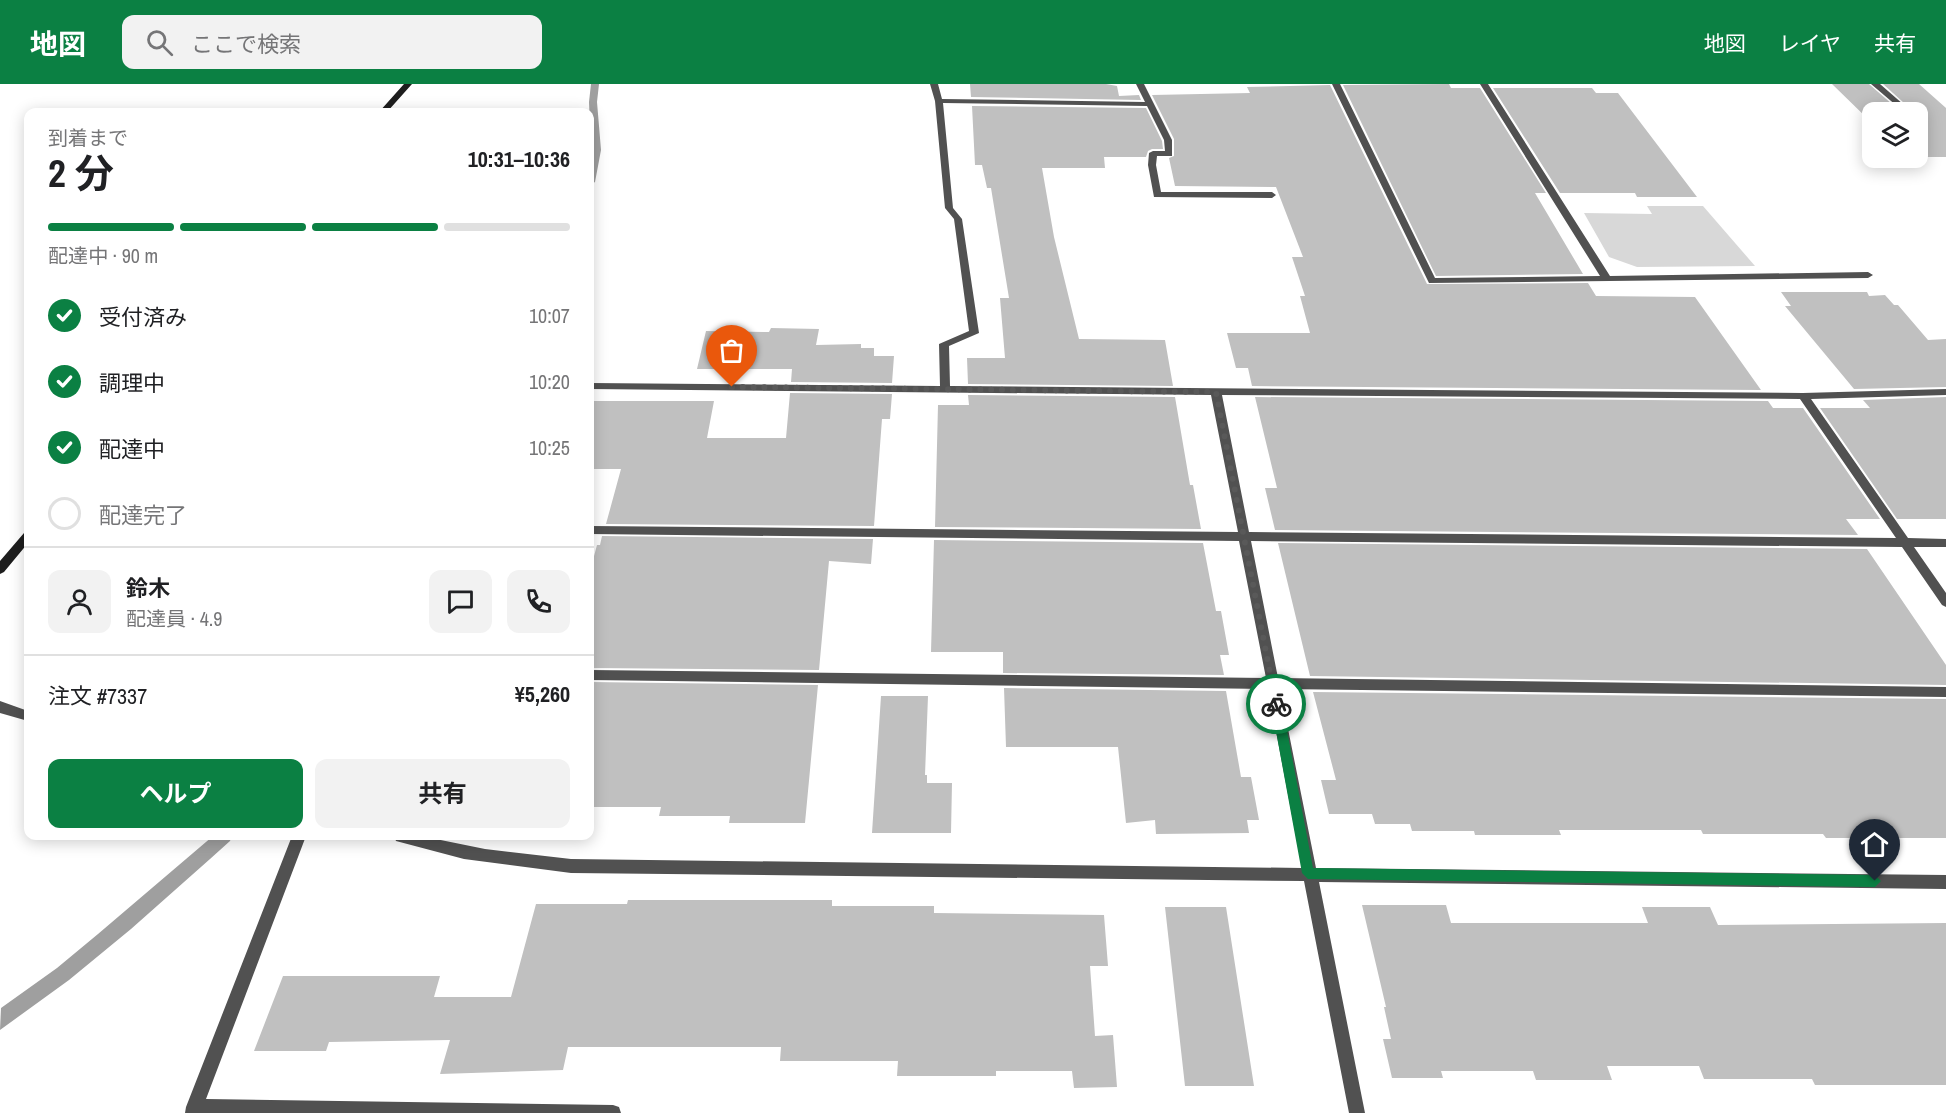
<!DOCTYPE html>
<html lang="ja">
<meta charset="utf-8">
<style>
:root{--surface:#fff;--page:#f2f2f2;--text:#202124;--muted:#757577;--line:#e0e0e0;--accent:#0b8043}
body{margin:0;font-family:"Archivo Narrow","Noto Sans JP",sans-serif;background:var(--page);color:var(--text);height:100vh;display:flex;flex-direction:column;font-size:22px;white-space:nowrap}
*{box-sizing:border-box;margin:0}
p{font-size:20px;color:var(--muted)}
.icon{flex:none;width:33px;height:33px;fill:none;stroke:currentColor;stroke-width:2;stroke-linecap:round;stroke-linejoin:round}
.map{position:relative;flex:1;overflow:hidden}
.details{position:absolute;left:24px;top:24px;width:570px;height:732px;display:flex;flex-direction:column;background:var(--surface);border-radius:12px;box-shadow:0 3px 15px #0003}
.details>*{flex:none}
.controls{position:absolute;left:1862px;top:18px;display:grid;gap:12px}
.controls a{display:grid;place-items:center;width:66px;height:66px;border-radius:12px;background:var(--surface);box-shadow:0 3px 15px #0003;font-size:30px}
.pin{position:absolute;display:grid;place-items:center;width:51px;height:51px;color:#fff;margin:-62px -26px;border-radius:50% 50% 50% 0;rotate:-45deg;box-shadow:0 0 6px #0007}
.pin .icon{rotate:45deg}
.courier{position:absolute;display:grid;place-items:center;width:60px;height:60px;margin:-30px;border:4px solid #0b8043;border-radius:50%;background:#fff;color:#222;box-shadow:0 2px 8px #0007}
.overview em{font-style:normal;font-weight:700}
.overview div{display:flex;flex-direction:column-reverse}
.overview{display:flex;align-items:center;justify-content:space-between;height:102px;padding:0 24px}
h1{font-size:39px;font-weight:700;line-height:45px}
.bar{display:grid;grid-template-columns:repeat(4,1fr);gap:9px 6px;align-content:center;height:72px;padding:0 24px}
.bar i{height:8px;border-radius:4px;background:var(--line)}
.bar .selected{background:var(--accent)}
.bar p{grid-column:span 4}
.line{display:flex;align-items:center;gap:15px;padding:0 24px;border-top:2px solid var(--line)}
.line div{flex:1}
.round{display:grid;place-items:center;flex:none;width:63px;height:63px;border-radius:12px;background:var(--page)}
ol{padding:0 24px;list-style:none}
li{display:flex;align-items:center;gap:18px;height:66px}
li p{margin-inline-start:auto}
li .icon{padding:6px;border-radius:50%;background:var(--accent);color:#fff;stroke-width:4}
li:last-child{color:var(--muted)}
li i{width:33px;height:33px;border:3px solid var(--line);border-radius:50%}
.cta{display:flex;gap:12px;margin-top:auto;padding:12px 24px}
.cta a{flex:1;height:69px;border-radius:12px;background:var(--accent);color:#fff;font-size:24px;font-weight:700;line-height:69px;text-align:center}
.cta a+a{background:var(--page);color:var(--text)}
header{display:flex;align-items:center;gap:36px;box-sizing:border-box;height:84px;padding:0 30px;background:var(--accent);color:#fff}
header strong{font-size:28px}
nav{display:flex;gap:33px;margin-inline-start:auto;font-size:21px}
.search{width:420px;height:54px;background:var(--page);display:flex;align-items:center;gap:15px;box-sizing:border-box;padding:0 21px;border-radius:12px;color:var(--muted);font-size:22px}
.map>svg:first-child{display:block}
.green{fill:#d8d8d8}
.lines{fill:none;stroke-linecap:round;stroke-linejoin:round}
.stream{fill:#9f9f9f;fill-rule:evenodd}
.building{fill:#c0c0c0}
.street{fill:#515151;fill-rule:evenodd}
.secondary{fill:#1e1e1e;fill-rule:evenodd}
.route{fill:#0b8043}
.done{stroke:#595959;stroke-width:6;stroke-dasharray:0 10.8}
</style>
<header>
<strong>地図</strong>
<div class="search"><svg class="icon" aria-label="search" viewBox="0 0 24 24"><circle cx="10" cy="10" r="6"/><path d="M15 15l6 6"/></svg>ここで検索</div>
<nav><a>地図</a><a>レイヤ</a><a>共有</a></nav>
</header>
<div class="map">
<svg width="1946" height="1029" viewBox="0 0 1946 1029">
<rect width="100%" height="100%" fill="#fff"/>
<path class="green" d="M1647,122h56l52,60 -118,1 -28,-10 -25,-44 68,1z"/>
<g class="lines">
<path class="stream" d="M591,0h8l-2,18 4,48 -6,32 -5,3 1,-35 -2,-48z
M213,752h19l-2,5 -20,18 -79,70 -62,51 -69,50 1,-22 56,-40 41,-34z"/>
</g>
<path class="building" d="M970,0h136l11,2 2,10 20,-1 2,5 -170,-3z
M1449,0l2,4h29l66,105h-11l48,81 -147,2 -93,-191z
M1832,0h37l32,28h-29v11z
M1883,0h36l27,24v49h-29v-31l9,2 1,-6 -10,-6v-4h-3z
M1330,1l97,199 161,-1 8,13 99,1 66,93 -509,-4 -4,-18h-12l-9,-35h83l-10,-37h5l-13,-39h11l-27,-70 -101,-1 -6,-28 5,-2v-17l-22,-44 98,-2 -3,-6z
M1493,4h99l4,5h22l79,104h-60l-2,-4h-75z
M972,22l174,2 16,33 1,8h-11l-4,2 -2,6h-42l1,11h-63l12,69 25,102 86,1 8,46 -205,-2 -1,-26h38l-5,-60h9l-18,-110h-4l-5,-23h-7z
M1781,208h86l2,4 16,-1 9,10h4l30,35 18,-1v48l-92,2 -69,-83h6z
M771,244l48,1 -3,16 45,-1v4h13v8h20l-2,27 -101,-1 1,-13h-95l9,-38 63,1z
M790,309l102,1 -2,25h-8l-8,107 -268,-2 15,-55h-31v-68h124l-7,37h79z
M968,311l207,2 15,88h3l8,44 -266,-2 3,-122h31z
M1255,313l513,4 5,7h30l77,111h-34l12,16 -583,-5 -10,-42h12z
M1946,313v122h-49l-77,-111h50l-7,-8z
M602,452l271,3 -2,25 -42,-3 -10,109 -229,-2v-97l7,-26h3z
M934,456l269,3 13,68h5l8,44h-9l4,20 -221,-2v-21h-72z
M1278,459l589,6 79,116v20l-636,-9z
M590,598l228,3 -13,138h-76l1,-7h-71l2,-9h-71z
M1004,604l222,3 15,86h10l8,43h-12l2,13 -93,1 -1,-14 -29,3 -8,-76h-112z
M1313,608l633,7v139h-120l-3,-4h-120l-2,-4h-142l2,5h-86l-1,-4h-62l-2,-7h-35l-3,-10h-43l-8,-34h15z
M881,612h47l-3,79h2v8h25l-1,50h-79z
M628,816h204v6h102v7l170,2 4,51h-18l5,70 18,-1 4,52 -43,1 -2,-17h-76v5h-99l1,-15h-118l1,-14h-213l-5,23 -123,4 10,-34 -121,2 -3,9h-72l29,-75h157l-6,21h77l25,-93h91z
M1362,821h84l5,18h197l-6,-16h68l8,18 228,-2v162h-131l-3,-6h-108l-5,-13h-92l5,14h-76l-3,-9h-92l2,7h-51l-9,-39h8l-7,-32h2z
M1165,823h61l28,179h-69z"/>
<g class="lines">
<path class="street" d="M930,0h8l4,15 203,3 -9,-18h8l28,56v16h-15l-1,9 5,27h111l4,3 -4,3 -118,-1 -6,-32 1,-12 4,-2h12l-1,-11 -17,-34 -204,-3 10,105 9,11 17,114 -30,13 1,40 853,7 143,-4v6l-135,4 97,139 38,1v8h-32l32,46v14l-4,-2 -40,-58 -651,-6 27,137 668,9v10l-666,-8 36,179 630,7v14l-627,-7 46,231h-16l-45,-232 -733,-8 -107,-14 -68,-18 -2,-5h27l64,13 86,10 731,9 -34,-179 -678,-9v-10l676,8 -27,-137 -649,-7v-8l648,6 -27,-137 -621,-6v-6l350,3 -1,-42 30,-13 -15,-112 -9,-11 -10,-107zM1222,311l578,4 96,139 -647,-6z
M1332,0h8l95,194 165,-2 -120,-192h8l122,192 258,-4 5,3 -5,3 -439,5z
M1871,0h9l32,28h-8z
M1917,34l8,4v4l-8,-2z
M0,617l28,10v10l-28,-8z
M292,752h14l-100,263 407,6 6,2 2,6h-436l1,-6z"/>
<path class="secondary" d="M404,0h8l-25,28h-8z
M28,448v11l-24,29 -4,2v-13l24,-28z"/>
</g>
<path class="route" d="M1276,615l6,5 31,164 562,7 6,6 -6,6 -567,-8 -6,-6 -31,-169z"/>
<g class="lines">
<path class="done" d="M732,303l484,5 60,312"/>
</g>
</svg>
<div class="controls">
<a><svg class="icon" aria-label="layers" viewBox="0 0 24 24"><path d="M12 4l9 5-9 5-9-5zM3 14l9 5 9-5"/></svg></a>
</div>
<div class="pin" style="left:732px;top:303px;background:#ea580c"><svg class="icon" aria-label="bag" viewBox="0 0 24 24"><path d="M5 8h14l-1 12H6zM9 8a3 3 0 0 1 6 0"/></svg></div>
<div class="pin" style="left:1875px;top:797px;background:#1f2937"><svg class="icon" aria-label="home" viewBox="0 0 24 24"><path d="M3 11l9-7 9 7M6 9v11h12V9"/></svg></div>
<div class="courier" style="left:1276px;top:620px"><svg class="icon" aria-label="bike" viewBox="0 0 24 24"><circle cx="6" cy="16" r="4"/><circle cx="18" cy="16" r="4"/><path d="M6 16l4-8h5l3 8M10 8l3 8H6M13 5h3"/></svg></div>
<section class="details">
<div class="overview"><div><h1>2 分</h1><p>到着まで</p></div><em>10:31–10:36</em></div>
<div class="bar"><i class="selected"></i><i class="selected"></i><i class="selected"></i><i></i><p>配達中 · 90 m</p></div>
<ol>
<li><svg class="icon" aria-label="check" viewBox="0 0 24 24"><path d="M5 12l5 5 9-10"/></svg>受付済み<p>10:07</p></li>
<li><svg class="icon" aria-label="check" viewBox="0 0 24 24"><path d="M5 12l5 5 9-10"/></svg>調理中<p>10:20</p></li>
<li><svg class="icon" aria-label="check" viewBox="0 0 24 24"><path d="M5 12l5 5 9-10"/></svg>配達中<p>10:25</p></li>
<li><i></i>配達完了</li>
</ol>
<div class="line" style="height:108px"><a class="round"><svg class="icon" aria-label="person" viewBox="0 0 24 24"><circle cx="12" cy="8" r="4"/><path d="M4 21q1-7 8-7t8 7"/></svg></a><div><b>鈴木</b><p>配達員 · 4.9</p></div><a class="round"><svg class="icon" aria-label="chat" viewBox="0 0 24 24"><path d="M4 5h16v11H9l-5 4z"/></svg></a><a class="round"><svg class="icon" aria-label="phone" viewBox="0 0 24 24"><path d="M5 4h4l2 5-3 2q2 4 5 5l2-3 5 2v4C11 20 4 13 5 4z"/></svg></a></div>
<div class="line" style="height:78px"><div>注文 #7337</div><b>¥5,260</b></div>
<div class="cta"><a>ヘルプ</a><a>共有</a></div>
</section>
</div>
